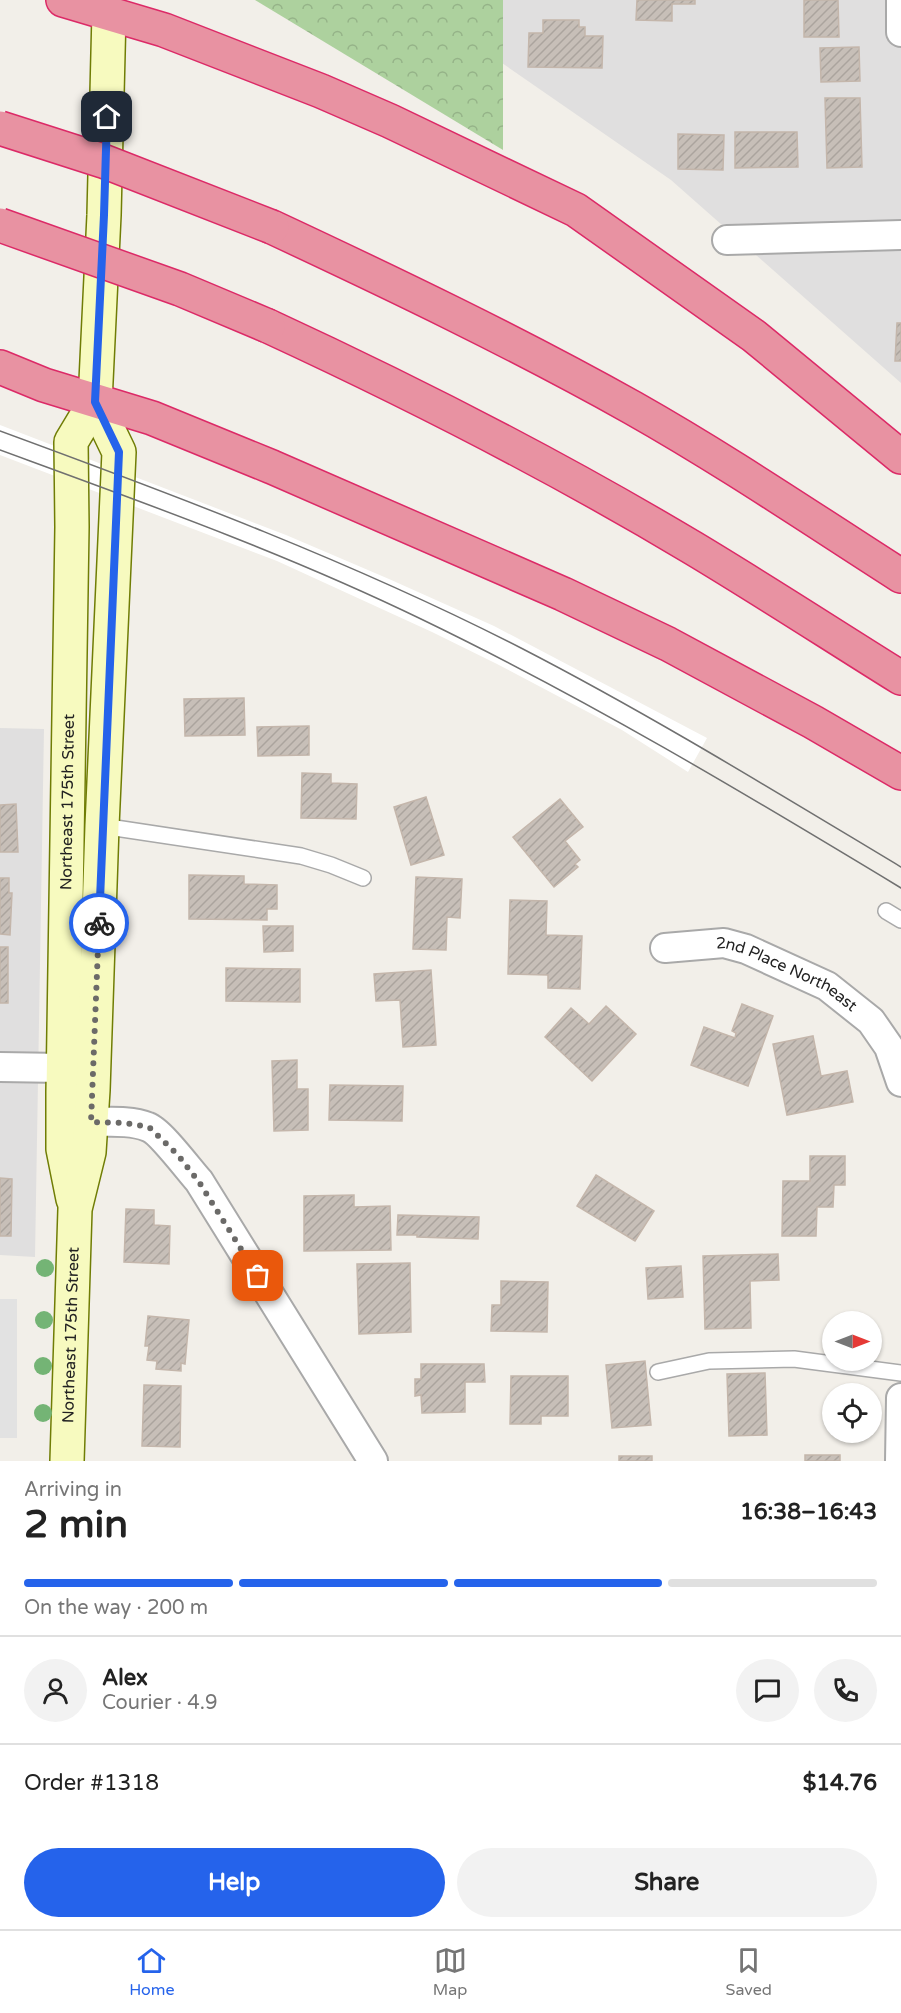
<!DOCTYPE html>
<meta charset="utf-8">
<style>
:root{--surface:#fff;--page:#f2f2f2;--text:#222;--muted:#767676;--line:#e0e0e0;--accent:#2563eb}
body{margin:0;font-family:"Varela Round",sans-serif;background:var(--page);color:var(--text);height:100vh;display:flex;flex-direction:column;font-size:22px;white-space:nowrap}
*{box-sizing:border-box;margin:0}
p{font-size:20px;color:var(--muted)}
.icon{flex:none;width:33px;height:33px;fill:none;stroke:currentColor;stroke-width:2;stroke-linecap:round;stroke-linejoin:round}
.map{position:relative;height:1461px;overflow:hidden}
.details{display:flex;flex-direction:column;background:var(--surface);flex:1}
.details>*{flex:none}
.needle{width:39px;rotate:90deg}
.fabs{position:absolute;left:822px;top:1311px;display:grid;gap:12px}
.fabs a{display:grid;place-items:center;width:60px;height:60px;border-radius:50%;background:var(--surface);box-shadow:0 2px 4px #0004;font-size:30px}
.pin{position:absolute;display:grid;place-items:center;width:51px;height:51px;color:#fff;margin:-26px;border-radius:12px;box-shadow:0 3px 9px #0006}
.courier{position:absolute;display:grid;place-items:center;width:60px;height:60px;margin:-30px;border:4px solid #2563eb;border-radius:50%;background:#fff;color:#222;box-shadow:0 2px 8px #0007}
.head em{font-style:normal;font-weight:700}
.head div{display:flex;flex-direction:column-reverse}
.head{display:flex;align-items:center;justify-content:space-between;height:102px;padding:0 24px}
h1{font-size:39px;font-weight:700;line-height:45px}
.bar{display:grid;grid-template-columns:repeat(4,1fr);gap:9px 6px;align-content:center;height:72px;padding:0 24px}
.bar i{height:8px;border-radius:4px;background:var(--line)}
.bar .current{background:var(--accent)}
.bar p{grid-column:span 4}
.line{display:flex;align-items:center;gap:15px;padding:0 24px;border-top:2px solid var(--line)}
.line div{flex:1}
.round{display:grid;place-items:center;flex:none;width:63px;height:63px;border-radius:32px;background:var(--page)}
.button{display:flex;gap:12px;margin-top:auto;padding:12px 24px}
.button a{flex:1;height:69px;border-radius:36px;background:var(--accent);color:#fff;font-size:24px;font-weight:700;line-height:69px;text-align:center}
.button a+a{background:var(--page);color:var(--text)}
.dock{display:flex;justify-content:space-around;align-items:center;height:84px;border-top:2px solid var(--line);background:var(--surface);font-size:16px;color:var(--muted)}
.dock a{display:grid;justify-items:center;gap:3px}
.dock .current{color:var(--accent)}
.map>svg:first-child{display:block}
.residential{fill:#e0dfdf}
.forest{fill:url(#forest-crowns)}
.parking{fill:#e2e2e2}
.pier{fill:#fff}
.building{fill:url(#building-hatch);stroke:#c4b6ab;stroke-width:1.5}
.lines{fill:none;stroke-linecap:round;stroke-linejoin:round}
.lane-casing{stroke:#a9a9a9;stroke-width:18}
.street-casing{stroke:#a9a9a9;stroke-width:32}
.secondary-casing{stroke:#707d05;stroke-width:36}
.highway-casing{stroke:#dc2a67;stroke-width:36}
.lane{stroke:#fff;stroke-width:15}
.street{stroke:#fff;stroke-width:28}
.secondary{stroke:#f7fabf;stroke-width:33}
.highway{stroke:#e892a2;stroke-width:33}
.tram{stroke:#707070;stroke-width:1.5}
.highway-bridge-casing{stroke:#dc2a67;stroke-width:36;stroke-linecap:butt}
.highway-bridge{stroke:#e892a2;stroke-width:33}
.tree{fill:#74b475}
.done{stroke:#6b6a68;stroke-width:6;stroke-dasharray:0 10.8}
.route{stroke:#2563eb;stroke-width:8}
.labels{text-anchor:middle;dominant-baseline:central;stroke-width:4.5;stroke-linejoin:round;paint-order:stroke}
.street-label{font-size:16px;fill:#222;stroke:#fff}
</style>
<div class="map">
<svg width="901" height="1461" viewBox="0 0 901 1461">
<defs>
<pattern id="forest-crowns" width="20" height="18" patternUnits="userSpaceOnUse" patternTransform="scale(1.5)"><rect width="20" height="18" fill="#add19e"/><path d="M2 6a3 3 0 1 1 6 0M12 15a3 3 0 1 1 6 0" fill="none" stroke="#95b388"/></pattern>
<pattern id="building-hatch" width="6" height="6" patternUnits="userSpaceOnUse" patternTransform="scale(1.5)"><rect width="6" height="6" fill="#c7bfb8"/><path d="M-1 1l2-2M0 6l6-6M5 7l2-2" fill="none" stroke="#aba49e"/></pattern>
</defs>
<rect width="100%" height="100%" fill="#f2efe9"/>
<path class="residential" d="M411,0h490v383l-230,-203z
M0,728l44,1 -9,528 -35,-2z"/>
<path class="forest" d="M255,0h248v150z"/>
<path class="parking" d="M0,1299h17v139h-17z"/>
<path class="pier" d="M0,425l286,110 103,44 105,47 213,112 -19,34 -66,-42 -125,-66 -65,-32 -155,-71 -277,-106z"/>
<path class="building" d="M637,0h58v4h-23v17l-36,-1z
M804,0h34l1,37h-35z
M543,20h36v7h6v9h18l-1,32 -74,-1 1,-34h14z
M859,47l1,34 -39,1 -1,-34z
M825,98h35l2,69 -35,1z
M735,132h62l1,35 -63,1z
M678,134l46,1 -1,35 -45,-1z
M897,323h4v38h-6z
M244,698l1,37 -60,1 -1,-37z
M309,726v29l-51,1 -1,-29z
M302,773l29,1v9l26,1 -1,35 -55,-1z
M426,797l18,58 -33,10 -17,-58z
M560,799l23,28 -18,14 15,19 -5,4 3,3 -24,20 -41,-50z
M16,804l2,48h-18v-47z
M189,875l55,1v8l33,1v24h-10v11l-78,-1z
M416,877l46,2 -2,39 -13,-1 -1,33 -33,-1z
M0,878h9v15h3l-2,42 -10,-1z
M510,900l37,1 -1,34 36,1 -2,53 -32,-1v-13l-40,-1z
M263,926h30v25l-29,1z
M0,947h8v56h-8z
M226,968l74,1v33l-74,-1z
M431,970l5,75 -33,2 -3,-47 -24,1 -2,-27z
M742,1004l31,12 -25,70 -57,-21 13,-38 31,11 1,-5 -4,-2z
M606,1006l30,28 -44,47 -47,-44 26,-29 18,16z
M813,1036l8,40 26,-5 6,31 -66,13 -14,-71z
M297,1060v29h11v41l-34,1 -2,-70z
M330,1085l73,1 -1,35 -73,-1z
M810,1156h35v29h-11l-1,22h-16l-1,29h-34l1,-55h27z
M596,1175l58,36 -19,30 -58,-35z
M0,1178l12,1 -1,57h-11z
M354,1195v12l36,-1 1,44 -87,1v-55z
M126,1209l28,1v15l16,1 -1,38 -45,-2z
M398,1215l81,2 -1,22 -61,-2v-2h-20z
M778,1254l1,26 -29,1 1,47 -46,1 -2,-73z
M410,1263l1,69 -52,2 -2,-70z
M681,1266l2,31 -35,2 -2,-31z
M501,1281l47,1 -1,50 -56,-1 1,-26h9z
M148,1316l41,4 -4,44 -4,-1v8l-25,-2 1,-8 -10,-1 2,-14h-4z
M645,1361l6,64 -39,3 -6,-63z
M421,1364h63l1,18h-20v30l-43,1 -1,-18 -6,1v-17h6z
M765,1373l2,62 -38,1 -2,-62z
M511,1376h57v40h-27v8h-31z
M144,1385l37,1 -1,61 -38,-1z
M805,1455h35v6h-35z
M619,1456h33v5h-33z"/>
<g class="lines">
<defs>
<path id="lane" d="M102,826l199,30 30,9 32,13
M886,911l15,9
M658,1372l51,-11 85,-2 107,14"/>
<g id="street">
<path d="M901,0v32"/>
<path d="M727,240l174,-5"/>
<path id="s1" d="M665,948l59,-5 22,6 81,37 44,35 18,26 12,35"/>
<path d="M0,1067l63,1"/>
<path d="M91,1122c18,0 40,-2 57,5 12,4 41,43 51,54l174,280"/>
<path d="M900,1461l1,-63"/>
</g>
<g id="secondary">
<path id="s2" d="M73,1199l-10,-50v-57l9,-565 -1,-85 24,-40"/>
<path id="s3" d="M67,1461l8,-252 14,-57 4,-62 9,-264 17,-374 -24,-50 9,-187 5,-202 -12,-13"/>
</g>
<path id="highway" d="M63,0l101,30 157,61 69,30 186,89 178,126 147,121
M272,227c122,57 243,115 361,181 92,52 179,111 268,168
M268,326c145,67 288,140 425,222 70,42 139,87 208,130
M0,367l44,18 108,33 120,49 291,127 105,50 145,78 88,51"/>
</defs>
<use href="#lane" class="lane-casing"/>
<use href="#street" class="street-casing"/>
<use href="#secondary" class="secondary-casing"/>
<use href="#highway" class="highway-casing"/>
<use href="#lane" class="lane"/>
<use href="#street" class="street"/>
<use href="#secondary" class="secondary"/>
<use href="#highway" class="highway"/>
<path class="tram" d="M0,431c177,65 353,131 521,217 130,67 255,144 380,219
M0,450c142,52 285,103 421,169 166,80 323,174 480,269"/>
<defs>
<path id="highway-bridge" d="M0,128l103,33 169,66
M0,225l180,64 88,37"/>
</defs>
<use href="#highway-bridge" class="highway-bridge-casing"/>
<use href="#highway-bridge" class="highway-bridge"/>
</g>
<g class="tree">
<circle cx="45" cy="1268" r="9"/>
<circle cx="44" cy="1320" r="9"/>
<circle cx="43" cy="1366" r="9"/>
<circle cx="43" cy="1413" r="9"/>
</g>
<g class="lines">
<path class="done" d="M99,923l-8,199 33,1 25,4 29,28 21,27 59,94"/>
<path class="route" d="M99,923l20,-471 -24,-50 9,-187 3,-98"/>
</g>
<g class="labels">
<g class="street-label">
<text stroke="none"><textPath href="#s2" startOffset="398">Northeast 175th Street</textPath></text>
<text stroke="none"><textPath href="#s1" startOffset="129">2nd Place Northeast</textPath></text>
<text stroke="none"><textPath href="#s3" startOffset="126">Northeast 175th Street</textPath></text>
</g>
</g>
</svg>
<div class="fabs">
<a><svg class="needle" viewBox="-14 -14 28 28"><path d="M0-13l5 13h-10z" fill="#e53935"/><path d="M0 13l5-13h-10z" fill="#767676"/></svg></a>
<a><svg class="icon" aria-label="locate" viewBox="0 0 24 24"><circle cx="12" cy="12" r="6"/><path d="M12 2v4M12 18v4M2 12h4M18 12h4"/></svg></a>
</div>
<div class="pin" style="left:258px;top:1276px;background:#ea580c"><svg class="icon" aria-label="bag" viewBox="0 0 24 24"><path d="M5 8h14l-1 12H6zM9 8a3 3 0 0 1 6 0"/></svg></div>
<div class="pin" style="left:107px;top:117px;background:#1f2937"><svg class="icon" aria-label="home" viewBox="0 0 24 24"><path d="M3 11l9-7 9 7M6 9v11h12V9"/></svg></div>
<div class="courier" style="left:99px;top:923px"><svg class="icon" aria-label="bike" viewBox="0 0 24 24"><circle cx="6" cy="16" r="4"/><circle cx="18" cy="16" r="4"/><path d="M6 16l4-8h5l3 8M10 8l3 8H6M13 5h3"/></svg></div>
</div>
<section class="details">
<div class="head"><div><h1>2 min</h1><p>Arriving in</p></div><em>16:38–16:43</em></div>
<div class="bar"><i class="current"></i><i class="current"></i><i class="current"></i><i></i><p>On the way · 200 m</p></div>
<div class="line" style="height:108px"><a class="round"><svg class="icon" aria-label="person" viewBox="0 0 24 24"><circle cx="12" cy="8" r="4"/><path d="M4 21q1-7 8-7t8 7"/></svg></a><div><b>Alex</b><p>Courier · 4.9</p></div><a class="round"><svg class="icon" aria-label="chat" viewBox="0 0 24 24"><path d="M4 5h16v11H9l-5 4z"/></svg></a><a class="round"><svg class="icon" aria-label="phone" viewBox="0 0 24 24"><path d="M5 4h4l2 5-3 2q2 4 5 5l2-3 5 2v4C11 20 4 13 5 4z"/></svg></a></div>
<div class="line" style="height:78px"><div>Order #1318</div><b>$14.76</b></div>
<div class="button"><a>Help</a><a>Share</a></div>
</section>
<nav class="dock">
<a class="current"><svg class="icon" aria-label="home" viewBox="0 0 24 24"><path d="M3 11l9-7 9 7M6 9v11h12V9"/></svg>Home</a>
<a><svg class="icon" aria-label="map" viewBox="0 0 24 24"><path d="M3 6l6-2 6 2 6-2v14l-6 2-6-2-6 2zM9 4v14M15 6v14"/></svg>Map</a>
<a><svg class="icon" aria-label="saved" viewBox="0 0 24 24"><path d="M7 4h10v16l-5-4-5 4z"/></svg>Saved</a>
</nav>
